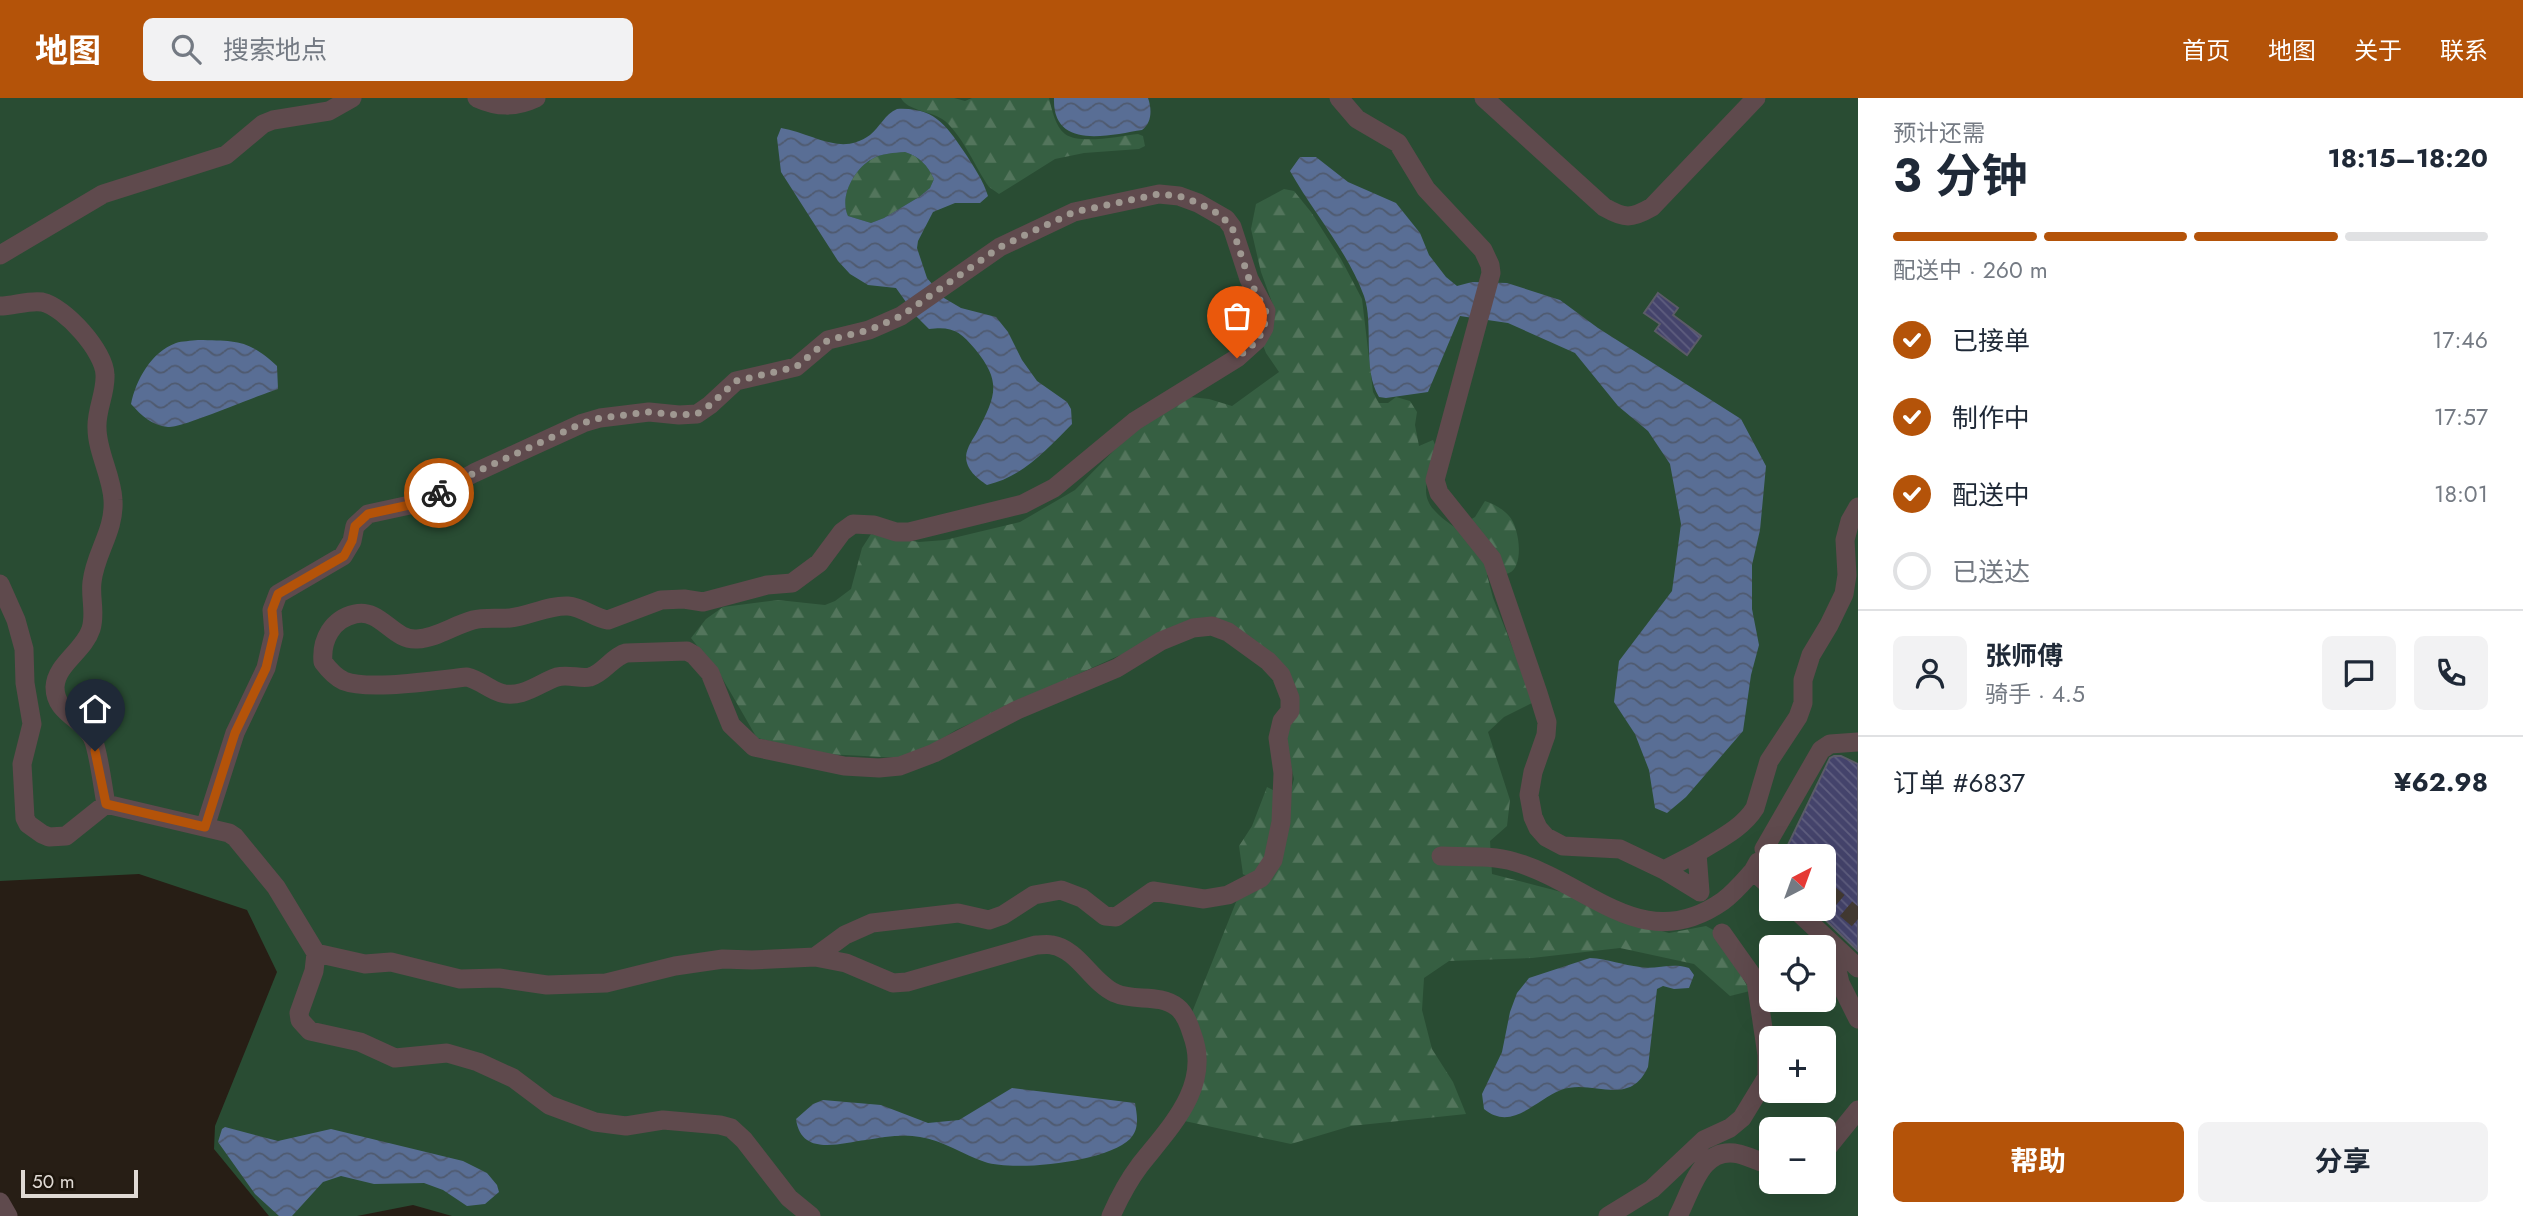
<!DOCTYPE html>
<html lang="zh">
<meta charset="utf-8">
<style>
:root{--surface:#fff;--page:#f2f2f3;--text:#1f2937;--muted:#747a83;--line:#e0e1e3;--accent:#b45309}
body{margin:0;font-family:Jost,"Noto Sans SC",sans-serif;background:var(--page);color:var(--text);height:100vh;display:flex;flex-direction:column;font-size:26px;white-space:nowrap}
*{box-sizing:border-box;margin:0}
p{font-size:23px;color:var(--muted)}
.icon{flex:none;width:38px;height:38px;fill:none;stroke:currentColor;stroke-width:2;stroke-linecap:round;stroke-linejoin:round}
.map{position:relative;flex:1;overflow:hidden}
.sheet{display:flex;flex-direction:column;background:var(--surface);width:665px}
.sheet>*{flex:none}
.needle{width:46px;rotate:41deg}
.fabs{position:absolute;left:1759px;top:746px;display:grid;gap:14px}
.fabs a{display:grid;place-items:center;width:77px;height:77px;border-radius:10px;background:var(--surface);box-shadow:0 7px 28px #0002;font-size:35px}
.scale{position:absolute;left:21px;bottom:18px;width:117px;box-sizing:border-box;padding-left:7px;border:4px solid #e0dad4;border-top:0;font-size:19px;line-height:24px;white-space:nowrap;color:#e0dad4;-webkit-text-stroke:5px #1d150c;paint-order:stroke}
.pin{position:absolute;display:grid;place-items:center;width:60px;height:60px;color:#fff;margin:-72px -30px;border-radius:50% 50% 50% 0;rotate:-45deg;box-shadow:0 0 7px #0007}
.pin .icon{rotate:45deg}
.courier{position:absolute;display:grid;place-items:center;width:70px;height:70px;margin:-35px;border:5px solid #b45309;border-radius:50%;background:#fff;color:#222;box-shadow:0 2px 9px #0007}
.overview em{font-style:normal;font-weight:700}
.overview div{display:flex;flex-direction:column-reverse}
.overview{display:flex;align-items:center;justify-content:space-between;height:119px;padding:0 35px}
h1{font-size:46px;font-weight:700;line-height:52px}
.bar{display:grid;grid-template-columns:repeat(4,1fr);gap:10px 7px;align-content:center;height:84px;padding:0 35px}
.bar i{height:9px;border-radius:5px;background:var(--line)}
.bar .on{background:var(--accent)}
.bar p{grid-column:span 4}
.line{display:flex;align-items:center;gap:18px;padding:0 35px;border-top:2px solid var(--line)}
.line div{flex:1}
.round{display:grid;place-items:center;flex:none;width:74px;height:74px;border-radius:10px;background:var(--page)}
ol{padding:0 35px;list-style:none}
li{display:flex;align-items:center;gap:21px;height:77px}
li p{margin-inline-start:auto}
li .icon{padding:7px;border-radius:50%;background:var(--accent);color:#fff;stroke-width:4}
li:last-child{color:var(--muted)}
li i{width:38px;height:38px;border:4px solid var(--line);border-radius:50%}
.primary-button{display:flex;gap:14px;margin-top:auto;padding:14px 35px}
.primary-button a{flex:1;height:80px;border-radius:10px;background:var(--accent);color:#fff;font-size:28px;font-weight:700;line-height:80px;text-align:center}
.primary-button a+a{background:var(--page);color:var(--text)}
header{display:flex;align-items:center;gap:42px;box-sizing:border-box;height:98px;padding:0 35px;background:var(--accent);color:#fff}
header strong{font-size:33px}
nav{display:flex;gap:38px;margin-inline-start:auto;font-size:24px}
.search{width:490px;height:63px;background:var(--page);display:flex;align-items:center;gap:18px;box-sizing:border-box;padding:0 24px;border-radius:10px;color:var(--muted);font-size:26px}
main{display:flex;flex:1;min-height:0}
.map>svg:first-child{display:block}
.grass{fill:#294c33;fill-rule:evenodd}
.forest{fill:url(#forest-firs)}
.water{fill:url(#water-waves);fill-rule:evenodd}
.building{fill:url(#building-back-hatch);stroke:#5b5b68;stroke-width:2}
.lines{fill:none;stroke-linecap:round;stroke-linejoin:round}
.minor-tunnel{stroke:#433a32;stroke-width:19;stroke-dasharray:19 10;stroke-linecap:butt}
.minor{stroke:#5f4a4d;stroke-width:19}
.done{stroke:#9f9891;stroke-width:7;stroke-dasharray:0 12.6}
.route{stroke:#b45309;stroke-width:9}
</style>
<header>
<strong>地图</strong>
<div class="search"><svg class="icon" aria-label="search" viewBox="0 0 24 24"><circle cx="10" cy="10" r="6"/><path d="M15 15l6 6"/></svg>搜索地点</div>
<nav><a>首页</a><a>地图</a><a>关于</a><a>联系</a></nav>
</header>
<main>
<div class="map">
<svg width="1858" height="1118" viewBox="0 0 1858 1118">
<defs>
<pattern id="forest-firs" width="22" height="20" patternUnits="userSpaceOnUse" patternTransform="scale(1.75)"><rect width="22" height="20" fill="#365f42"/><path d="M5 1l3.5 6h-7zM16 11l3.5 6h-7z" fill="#53755c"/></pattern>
<pattern id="water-waves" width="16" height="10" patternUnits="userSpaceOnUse" patternTransform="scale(1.75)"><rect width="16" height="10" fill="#596e95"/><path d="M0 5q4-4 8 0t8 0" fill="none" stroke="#4f5a6f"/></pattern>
<pattern id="building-back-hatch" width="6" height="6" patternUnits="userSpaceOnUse" patternTransform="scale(1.75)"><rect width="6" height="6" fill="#44436b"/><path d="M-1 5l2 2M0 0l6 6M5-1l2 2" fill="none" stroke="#5f5e7f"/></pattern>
</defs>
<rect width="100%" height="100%" fill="#271e15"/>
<path class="grass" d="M0,0h1858v1118h-1406l-39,-11 -56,11h-88l-55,-67 1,-23 62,-154 -30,-62 -108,-36 -139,7zM1771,758h53v52h-53zM1771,849h53v52h-53zM1771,940h53v52h-53zM1771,1031h53v52h-53z"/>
<path class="forest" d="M901,0h53l11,3 7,-3h77c3,12 6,28 16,36 15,11 55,2 73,0l5,2 2,10 -6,3 -55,4 -29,6 -56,35 -10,-7c-14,-20 -25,-49 -44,-66 -12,-10 -38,-10 -44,-23z
M905,54c15,5 22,13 29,27l-4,9 -11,9 -35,21 -13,5 -23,-7c-9,-19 6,-47 24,-57 10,-6 22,-6 33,-7z
M1284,91l10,2 17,21 30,47 21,40 11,93 6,11h9l8,-6 14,4 7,11 -2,13 4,21 14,-6 4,9c-14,42 -21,52 19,79l19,-11 10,-16c9,3 18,8 24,15 10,10 16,50 0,57 -6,3 -16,1 -22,2l6,23 41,104 -30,15 -16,15 22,68 -3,26 -17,15 2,33 77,20 41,23 59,16 37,-7 11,6 33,59 -20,5 -36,-32 -74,-16 -88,10 -83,3 -25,17 -2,32 10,39 21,33 13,32 -115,12 -60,18 -111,-24 18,-27 -7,-78 47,-118 23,-13 -18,-10 -4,-28 13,-20 15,-39 22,11 5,-19 -10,-46 14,-28 -74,-82 -106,33 -162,74 -30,19 -25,9 -74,-4 -70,-16 -36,-62 -30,-38 15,-19 17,-12 55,-7 47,5 10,-4 16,-12 11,-41 9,-14 48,8 26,-2 75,-18 55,-32 57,-58 58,-35 19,2 23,7 47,-34 -13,-19 -5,-13 12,-35 -12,-33 -10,-43 5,-25z"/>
<path class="water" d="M1054,0h94c4,11 4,25 -6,32 -32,5 -90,21 -88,-32z
M897,11c39,-2 50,18 70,47 8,13 16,24 21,40l-8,7h-25l-22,9 -15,29 -1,7 10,30 17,20 17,10 35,9 12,15 14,28 15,21 30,21 4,7 1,15c-25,25 -49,53 -85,61 -10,-7 -21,-15 -21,-29 1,-9 7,-17 11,-24 19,-36 25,-50 -2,-83 -15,-18 -23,-23 -46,-20l-13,-13 -20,-28 -28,-3 -18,-11 -12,-13 -57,-89 -4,-34 4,-10c32,5 59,29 89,7 10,-8 15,-21 27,-26zM905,54c15,5 22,13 29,27l-4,9 -11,9 -35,21 -13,5 -23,-7c-9,-19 6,-47 24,-57 10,-6 22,-6 33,-7z
M1300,59h16l32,25 48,21 24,30 9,22 17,22 11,9 15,-4 35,1 53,17 38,28 143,91 25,47 -6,64 -8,35v44l7,36 -8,30 -8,56 -57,66 -19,16 -12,-5 -6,-38 -14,-36 -21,-32 5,-41 53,-70 9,-67 -11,-60 -22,-33 -30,-25 -43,-53 -67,-30 -48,-7 -32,76 -42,6 -7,-1c-17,-28 -5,-73 -15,-101 -16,-44 -51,-84 -74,-125z
M198,242c38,1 50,-1 79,26l1,23c-20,6 -98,40 -110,38 -17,-2 -26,-11 -37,-23 5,-24 20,-52 45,-61 6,-2 15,-2 22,-3z
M1590,860c18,1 33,7 50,9 16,3 32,-5 49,1l5,7 -5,13 -15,1 -11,-3 -6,3 -9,78c-19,42 -56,11 -87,23 -26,10 -49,42 -77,19l-2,-15 20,-42 8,-40 7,-19 12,-15z
M1012,990l123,15c2,12 5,26 -5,36 -23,23 -115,33 -145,23 -22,-7 -42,-22 -65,-25 -17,-3 -37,0 -54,3 -26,3 -65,17 -70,-21l17,-15 10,-4 58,5 47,18 31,-3z
M225,1029l53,14 53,-12 132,32 24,12 10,12 2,7 -14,12 -18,2 -24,-16 -19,-7 -50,1 -33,-8 -18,6 -31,34h-13l-24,-22 -37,-52 4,-13z"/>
<path class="building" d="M1658,195l20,15 -5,7 28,21 -14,19 -32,-24 5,-7 -16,-11z
M1834,658h7l17,8v187l-45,-43h11v-52h-27l-10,-9 43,-89z"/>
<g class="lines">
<path class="minor-tunnel" d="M1824,792l34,29"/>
<path class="minor" d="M477,0c20,9 38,10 59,0
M1339,0l18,21 41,24 28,46 57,61 7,15 1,8 -56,207 4,13 53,66 46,134 9,29 -1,13 -13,37 -4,23 4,22 5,11 8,9 17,9 57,3 44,21 36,22
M1484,0l120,109c21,12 27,12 48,0l104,-109
M0,157l103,-61 123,-39 37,-31 10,-4 56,-9 23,-13
M0,208c13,0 29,-6 42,-4 23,5 63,50 63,73 1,18 -9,35 -8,53 0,24 15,48 16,72 2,31 -18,53 -21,82 -2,16 4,31 -1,47 -7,22 -35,35 -36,58 0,26 26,30 37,50 6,10 11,52 14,67
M0,486l16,36 8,29 1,34 7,41 -10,40 3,54 3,6 14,10 7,3 17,-1 40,-32 123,29 6,4 41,50 40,66 -2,18 -15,42 1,7 10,11 50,11 35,16 52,-5 31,9 35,16 36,27 46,17 31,4 37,-6 57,5 11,3 13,12 45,58 22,18
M205,729l30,-94 31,-65 8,-34 -2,-24 6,-16 65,-38 9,-15 3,-15 13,-12 51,-11 55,-30 109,-50 17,-5 49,-6 30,3 18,-1 13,-9 26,-24 60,-14 32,-27 41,-10 32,-14 99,-69 74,-35 85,-18 20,2 19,7 28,16 6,8 17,52 17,32 -2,17 -7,12 -20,18 -102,63 -81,67 -31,16 -114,28h-13l-22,-7 -21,-1 -11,8 -23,31 -27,20 -25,2 -64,17 -19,-3 -23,1 -53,20c-14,-2 -25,-13 -40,-14 -19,-1 -39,10 -58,12 -12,1 -25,-1 -37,2 -19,5 -36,18 -56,19 -24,2 -36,-31 -62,-25 -23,5 -34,26 -32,48 6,8 12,15 21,19 25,10 93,-1 123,-4 13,3 21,12 34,16 21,6 38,-10 56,-16 11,-3 23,2 33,0 14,-4 22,-20 36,-24l61,-2 7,4 16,18 21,52 23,22 90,19 35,2 21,-2 34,-13 83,-43 100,-42 44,-27 32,-13 19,-2 16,6 40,29 13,14 9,23v13l-8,10 -4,17 5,35 -2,49 -8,38 -12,18 -33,17 -24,4 -51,-8 -37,26 -11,-1 -23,-18 -21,-8 -27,5 -31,20 -14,5 -31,-7 -86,10 -27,12 -30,22
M1697,755c20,-13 45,-24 58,-45l14,-47 29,-44 5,-14v-23l8,-25 18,-30 15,-31 3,-19 -2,-35 5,-19 8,-14
M1441,758c23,1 52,-1 74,6 75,22 128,95 208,39 11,-8 21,-20 30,-30
M1776,758l-12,-7 57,-99 9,-6 28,-2
M1758,764l-5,9 18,16
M1664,772l33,-17 3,39
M1794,810l64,60
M316,855l49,11 26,-2 69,17 39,-1 48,7 59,-2 69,-17 48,-7 29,1 63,-3 31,6 47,20 14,-1 129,-37c5,0 11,-1 16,0 26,4 40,38 63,48 19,9 44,0 62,14 8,6 12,17 15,27 20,52 -22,93 -52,131 -12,16 -21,33 -29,51
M1824,879l13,-7 3,13 18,36
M1824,1054l34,-42
M0,1104l8,14
M1608,1118l44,-27 52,-49 26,-12 12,-10 25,-41v-22l-11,-74 -34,-48
M1678,1118c14,-26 23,-71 61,-62 11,3 21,8 32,11"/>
</g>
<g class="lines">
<path class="done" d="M439,395l35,-20 109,-50 17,-5 49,-6 29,3 19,-1 13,-9 26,-24 60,-14 32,-27 41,-10 32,-14 99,-69 25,-12 49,-23 85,-18 20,2 19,7 21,11 13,13 17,52 17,33 -2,16 -7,13 -20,17"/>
<path class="route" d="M95,653l11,53 99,23 30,-94 31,-65 8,-34 -2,-24 6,-16 66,-38 8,-15 3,-15 13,-12 51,-11 20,-10"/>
</g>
</svg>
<div class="fabs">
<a><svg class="needle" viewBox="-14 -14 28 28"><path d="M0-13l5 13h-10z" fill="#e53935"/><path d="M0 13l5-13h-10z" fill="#747a83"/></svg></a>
<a><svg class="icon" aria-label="locate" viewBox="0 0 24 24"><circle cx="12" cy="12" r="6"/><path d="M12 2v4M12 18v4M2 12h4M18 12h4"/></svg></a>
<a>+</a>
<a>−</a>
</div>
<div class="scale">50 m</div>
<div class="pin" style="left:1237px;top:260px;background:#ea580c"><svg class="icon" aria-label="bag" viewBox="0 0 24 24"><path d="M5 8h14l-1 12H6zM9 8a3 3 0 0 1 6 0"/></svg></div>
<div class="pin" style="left:95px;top:653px;background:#1f2937"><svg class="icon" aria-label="home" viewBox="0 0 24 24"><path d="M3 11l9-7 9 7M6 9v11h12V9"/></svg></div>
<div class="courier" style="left:439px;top:395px"><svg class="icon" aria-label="bike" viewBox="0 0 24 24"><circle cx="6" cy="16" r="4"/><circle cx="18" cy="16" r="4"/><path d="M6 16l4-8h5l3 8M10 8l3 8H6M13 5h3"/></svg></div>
</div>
<section class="sheet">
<div class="overview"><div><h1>3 分钟</h1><p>预计还需</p></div><em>18:15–18:20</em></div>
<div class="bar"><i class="on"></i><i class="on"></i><i class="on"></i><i></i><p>配送中 · 260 m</p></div>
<ol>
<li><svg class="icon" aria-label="check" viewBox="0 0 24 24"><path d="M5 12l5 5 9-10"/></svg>已接单<p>17:46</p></li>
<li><svg class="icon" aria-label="check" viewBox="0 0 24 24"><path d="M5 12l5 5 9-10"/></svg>制作中<p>17:57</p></li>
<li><svg class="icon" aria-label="check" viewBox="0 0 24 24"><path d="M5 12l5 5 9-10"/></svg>配送中<p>18:01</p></li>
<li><i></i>已送达</li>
</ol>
<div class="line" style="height:126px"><a class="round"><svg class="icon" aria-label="person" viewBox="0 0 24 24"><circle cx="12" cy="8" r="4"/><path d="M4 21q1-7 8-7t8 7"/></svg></a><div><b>张师傅</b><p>骑手 · 4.5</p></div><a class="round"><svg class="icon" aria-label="chat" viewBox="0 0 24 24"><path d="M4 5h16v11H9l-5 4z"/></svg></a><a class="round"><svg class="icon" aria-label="phone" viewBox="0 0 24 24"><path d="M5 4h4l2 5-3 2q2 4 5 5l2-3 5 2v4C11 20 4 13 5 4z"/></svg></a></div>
<div class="line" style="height:91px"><div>订单 #6837</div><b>¥62.98</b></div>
<div class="primary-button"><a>帮助</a><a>分享</a></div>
</section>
</main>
